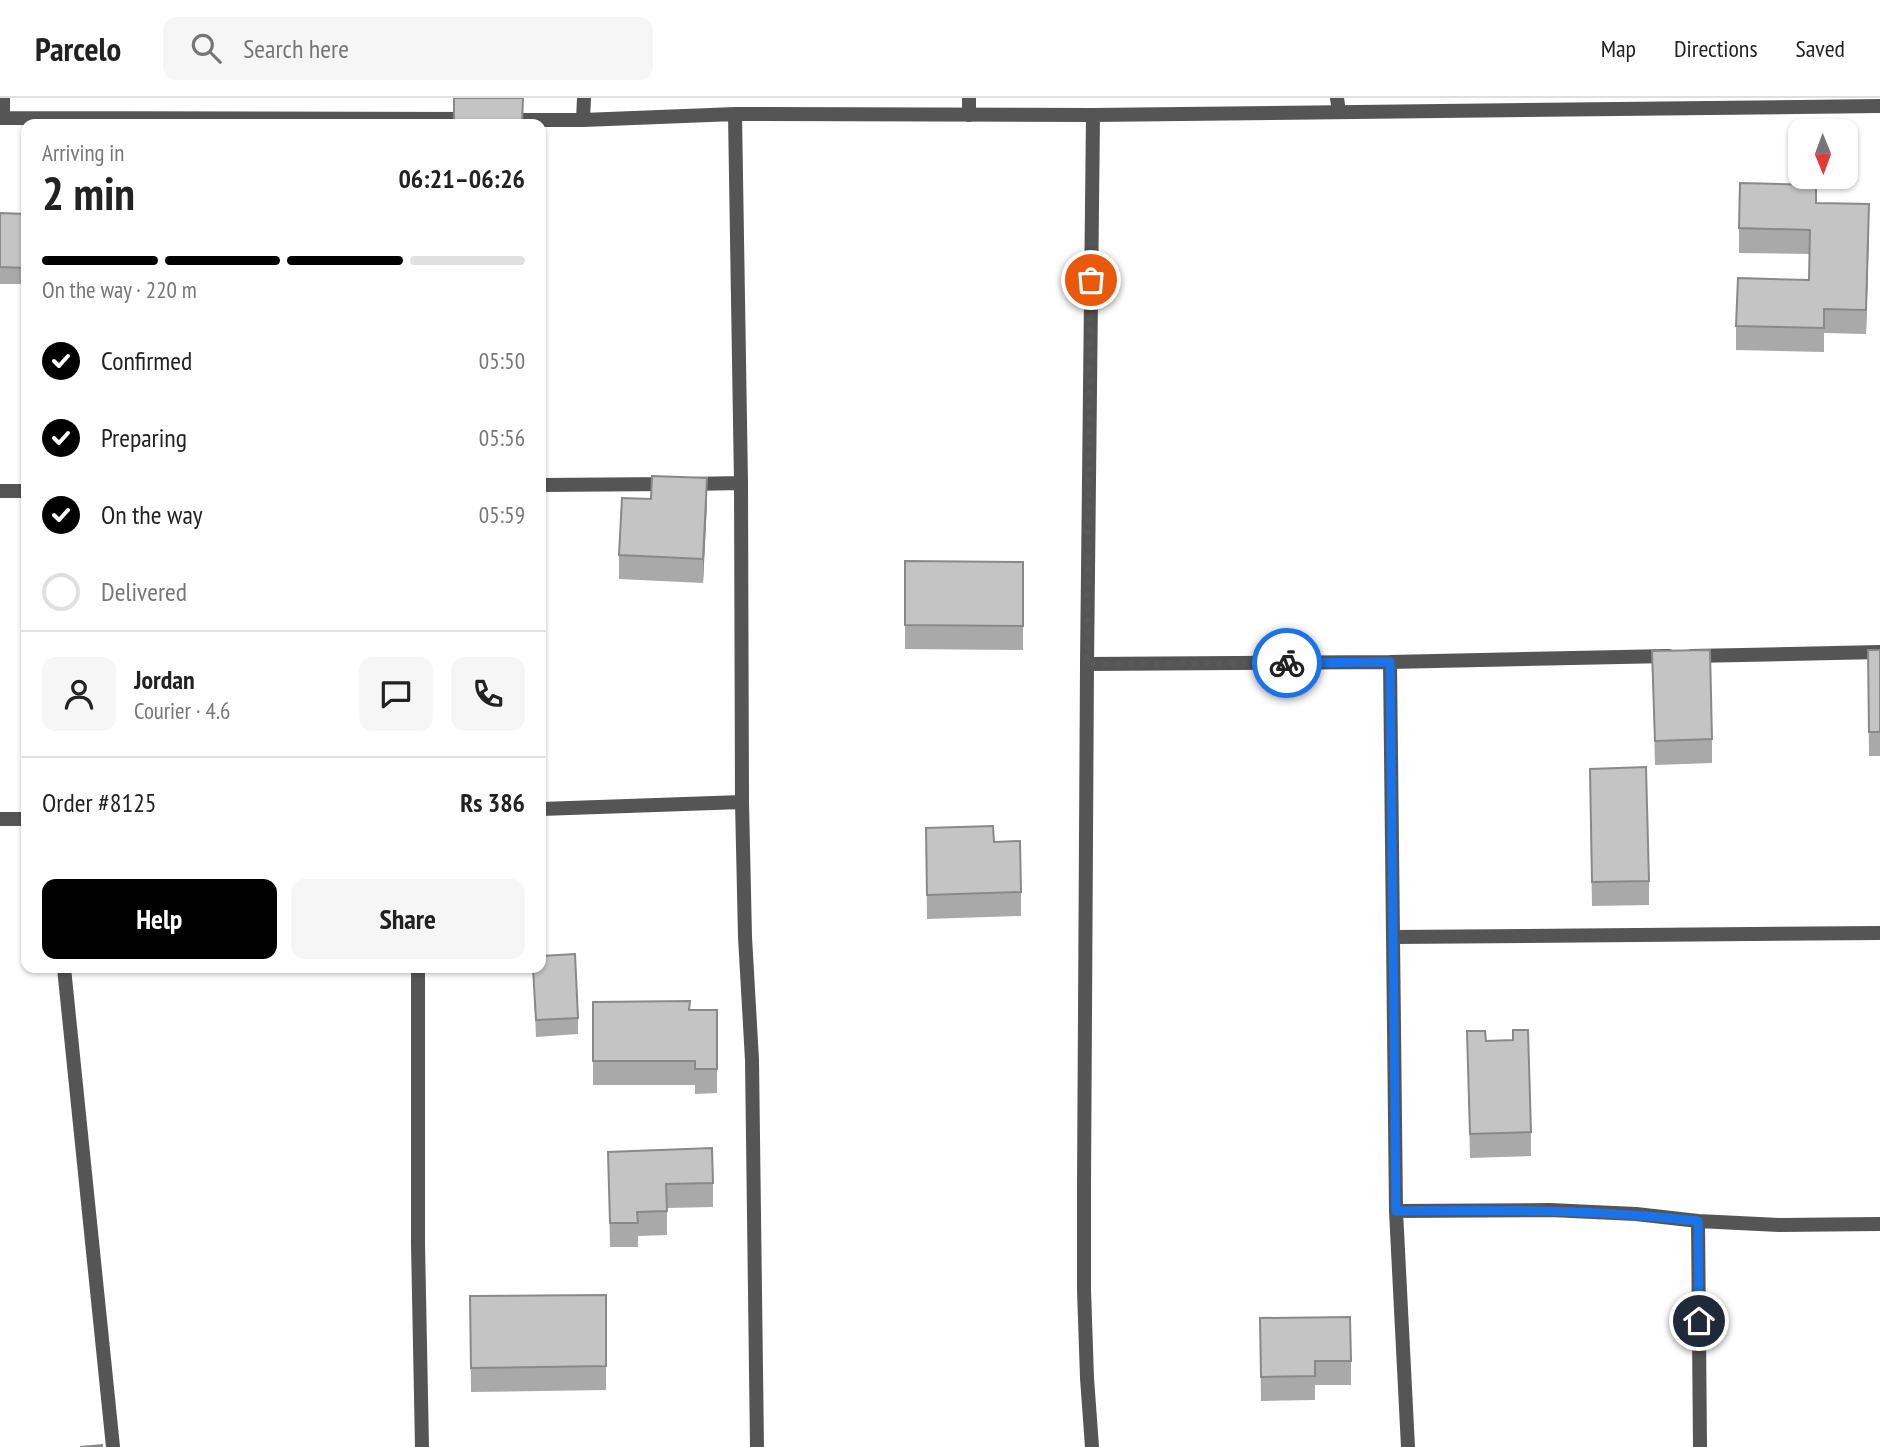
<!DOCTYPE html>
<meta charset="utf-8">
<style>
:root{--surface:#fff;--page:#f6f6f6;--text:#222;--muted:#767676;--line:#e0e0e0;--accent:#000}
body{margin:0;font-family:"PT Sans Narrow",sans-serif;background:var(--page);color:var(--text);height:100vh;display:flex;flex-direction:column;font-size:26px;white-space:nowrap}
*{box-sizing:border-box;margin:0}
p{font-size:23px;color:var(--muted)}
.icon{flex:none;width:38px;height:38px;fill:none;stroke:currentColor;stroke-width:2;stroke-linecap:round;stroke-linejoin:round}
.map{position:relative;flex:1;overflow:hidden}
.sheet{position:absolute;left:21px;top:21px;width:525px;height:854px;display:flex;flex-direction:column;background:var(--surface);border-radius:14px;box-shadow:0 2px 5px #0004}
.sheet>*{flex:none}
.needle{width:46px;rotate:179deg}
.buttons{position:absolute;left:1788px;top:21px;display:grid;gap:14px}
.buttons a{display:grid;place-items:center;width:70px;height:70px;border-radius:14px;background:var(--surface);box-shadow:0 2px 5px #0004;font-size:35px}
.pin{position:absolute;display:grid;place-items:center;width:60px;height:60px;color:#fff;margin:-30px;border:4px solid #fff;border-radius:50%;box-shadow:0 2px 7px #0007}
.courier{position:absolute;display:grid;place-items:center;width:70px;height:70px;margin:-35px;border:5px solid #1a73e8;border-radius:50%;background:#fff;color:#222;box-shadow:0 2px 9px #0007}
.summary em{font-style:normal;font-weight:600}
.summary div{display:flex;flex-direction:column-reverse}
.summary{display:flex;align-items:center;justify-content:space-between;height:119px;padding:0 21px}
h1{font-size:46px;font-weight:600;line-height:52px}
.bar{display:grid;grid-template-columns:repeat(4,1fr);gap:10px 7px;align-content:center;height:84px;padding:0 21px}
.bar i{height:9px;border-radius:5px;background:var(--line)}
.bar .current{background:var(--accent)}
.bar p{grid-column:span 4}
.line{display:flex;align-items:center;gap:18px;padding:0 21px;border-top:2px solid var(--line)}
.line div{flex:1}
.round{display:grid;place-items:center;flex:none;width:74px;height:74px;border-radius:14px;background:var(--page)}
ol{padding:0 21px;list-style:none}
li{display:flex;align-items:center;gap:21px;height:77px}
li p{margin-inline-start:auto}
li .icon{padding:7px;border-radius:50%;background:var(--accent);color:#fff;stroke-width:4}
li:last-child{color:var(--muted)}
li i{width:38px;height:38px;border:4px solid var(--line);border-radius:50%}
.action{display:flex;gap:14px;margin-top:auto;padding:14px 21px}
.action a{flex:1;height:80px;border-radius:14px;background:var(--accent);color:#fff;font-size:28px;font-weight:600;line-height:80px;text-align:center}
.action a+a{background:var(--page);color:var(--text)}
header{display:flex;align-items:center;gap:42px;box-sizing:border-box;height:98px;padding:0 35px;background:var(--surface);border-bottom:2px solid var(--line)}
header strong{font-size:33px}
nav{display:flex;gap:38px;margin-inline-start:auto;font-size:24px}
.search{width:490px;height:63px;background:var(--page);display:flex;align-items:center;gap:18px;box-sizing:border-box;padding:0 24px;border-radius:14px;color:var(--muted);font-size:26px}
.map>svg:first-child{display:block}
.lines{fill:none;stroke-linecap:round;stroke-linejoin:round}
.service{stroke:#555;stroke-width:14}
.minor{stroke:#555;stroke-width:14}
.wall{fill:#a9a9a9}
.shaded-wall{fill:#898989}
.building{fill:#c4c4c4;stroke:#898989;stroke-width:2}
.done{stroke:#595959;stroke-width:7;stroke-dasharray:0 12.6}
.route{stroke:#1a73e8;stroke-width:9}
</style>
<header>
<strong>Parcelo</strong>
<div class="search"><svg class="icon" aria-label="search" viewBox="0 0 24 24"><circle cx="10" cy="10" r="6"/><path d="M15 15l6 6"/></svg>Search here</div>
<nav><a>Map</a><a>Directions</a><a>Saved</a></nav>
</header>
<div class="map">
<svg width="1880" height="1349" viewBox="0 0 1880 1349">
<rect width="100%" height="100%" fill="#fff"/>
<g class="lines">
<path class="service" d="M1337,0l2,14
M969,17v-17"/>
<path class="minor" d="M3,0v19
M735,16l6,369 1,319 3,135 7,123 5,387
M0,20l472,1
M506,22h77l152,-6 358,1 787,-9
M583,22l1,-22
M690,386l51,-1
M541,387l129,-1
M0,393h26
M1692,558l188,-4
M1390,564l6,549 12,236
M1087,566l303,-2 279,-6
M541,711l201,-7
M0,721h26
M1393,839l487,-4
M64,870l49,479
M418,870v276l4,203
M1396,1113l154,-1 86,4 62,7 81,4 101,-1
M1698,1123l2,226
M1092,1349l-5,-69 -3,-88v-104l3,-522 6,-549"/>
</g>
<path class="wall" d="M1816,105l53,25 -3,106 -42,-1v19l-88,-2v-24l73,-46v-26l-70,-1v-25z
M0,115l26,1v70h-26z
M707,404l-4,81 -84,-4v-24z
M905,463l118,1v88l-118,-1z
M1868,552h12v106h-11z
M1652,553l60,88v24l-57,2z
M1590,695l59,88v24l-57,1z
M926,730l68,14 27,50v24l-94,3z
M533,870h8l37,50v16l-42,3z
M593,904l97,8h27v83l-22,1v-9h-102z
M1513,932l18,102v24l-61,2 -3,-127 19,10 27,-1z
M608,1054l105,31v24l-46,1v27l-29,1v11h-28z
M606,1197v95l-135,2 -1,-96z
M1260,1220l91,43v24h-36v15l-54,1z"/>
<path class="shaded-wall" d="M1869,106v24l-3,106v-24z
M707,380v24l-4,81v-24z"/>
<path class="building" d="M454,0h69l-1,26h-68z
M1740,85l76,2v18l53,1 -3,106 -42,-1v19l-88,-2 2,-48 71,2 1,-50 -71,-2z
M0,115l26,1v54l-26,-1z
M652,378l55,2 -4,81 -84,-4 3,-57 29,1z
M905,463l118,1v64l-118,-1z
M1710,552l2,89 -57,2 -3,-90z
M1868,552h12v82h-11z
M1646,669l3,114 -57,1 -2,-113z
M993,728l1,16 26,-1 1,51 -94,3 -1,-67z
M575,856l3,64 -42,2 -3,-52h8v-12z
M690,903l-1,9h28v59h-22v-8h-102v-59z
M1513,932h15l3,102 -61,2 -3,-103h18l1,10 27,-1z
M712,1050l1,35 -47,1 1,27 -30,1 1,11h-28l-2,-71z
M606,1197v71l-135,2 -1,-72z
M1350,1219l1,44h-36v15l-54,1 -1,-59z
M102,1347v2h-22z"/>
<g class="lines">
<path class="done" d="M1091,182l-4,384 200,-1"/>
<path class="route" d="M1287,565l103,-1 6,549c101,-1 201,-2 302,10l1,100"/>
</g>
</svg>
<div class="buttons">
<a><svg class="needle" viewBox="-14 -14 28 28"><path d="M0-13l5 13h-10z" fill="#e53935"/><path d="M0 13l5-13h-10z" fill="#767676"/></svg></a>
</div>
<div class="pin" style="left:1091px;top:182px;background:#ea580c"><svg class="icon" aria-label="bag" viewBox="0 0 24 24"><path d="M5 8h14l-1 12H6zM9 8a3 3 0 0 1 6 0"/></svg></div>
<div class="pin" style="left:1699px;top:1223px;background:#1f2937"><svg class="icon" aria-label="home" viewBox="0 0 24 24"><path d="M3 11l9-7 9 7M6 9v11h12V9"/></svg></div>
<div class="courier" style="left:1287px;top:565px"><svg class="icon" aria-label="bike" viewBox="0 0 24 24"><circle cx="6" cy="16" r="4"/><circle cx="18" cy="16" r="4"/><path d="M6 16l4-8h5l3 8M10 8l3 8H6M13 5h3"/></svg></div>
<section class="sheet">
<div class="summary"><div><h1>2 min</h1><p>Arriving in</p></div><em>06:21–06:26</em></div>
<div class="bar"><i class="current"></i><i class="current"></i><i class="current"></i><i></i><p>On the way · 220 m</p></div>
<ol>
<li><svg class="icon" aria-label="check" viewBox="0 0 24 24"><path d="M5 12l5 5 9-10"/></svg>Confirmed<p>05:50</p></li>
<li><svg class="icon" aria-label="check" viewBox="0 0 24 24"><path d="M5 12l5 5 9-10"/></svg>Preparing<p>05:56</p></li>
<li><svg class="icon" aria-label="check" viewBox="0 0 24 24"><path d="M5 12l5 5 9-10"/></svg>On the way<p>05:59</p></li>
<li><i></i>Delivered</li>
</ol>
<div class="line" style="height:126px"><a class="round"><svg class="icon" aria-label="person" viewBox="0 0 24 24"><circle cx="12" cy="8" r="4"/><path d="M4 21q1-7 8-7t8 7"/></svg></a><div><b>Jordan</b><p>Courier · 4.6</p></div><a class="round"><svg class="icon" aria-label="chat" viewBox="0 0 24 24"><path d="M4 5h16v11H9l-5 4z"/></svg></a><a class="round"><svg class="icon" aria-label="phone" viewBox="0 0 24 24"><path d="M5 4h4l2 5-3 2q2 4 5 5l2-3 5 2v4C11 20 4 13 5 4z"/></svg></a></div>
<div class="line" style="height:91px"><div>Order #8125</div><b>Rs 386</b></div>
<div class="action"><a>Help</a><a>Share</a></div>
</section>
</div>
